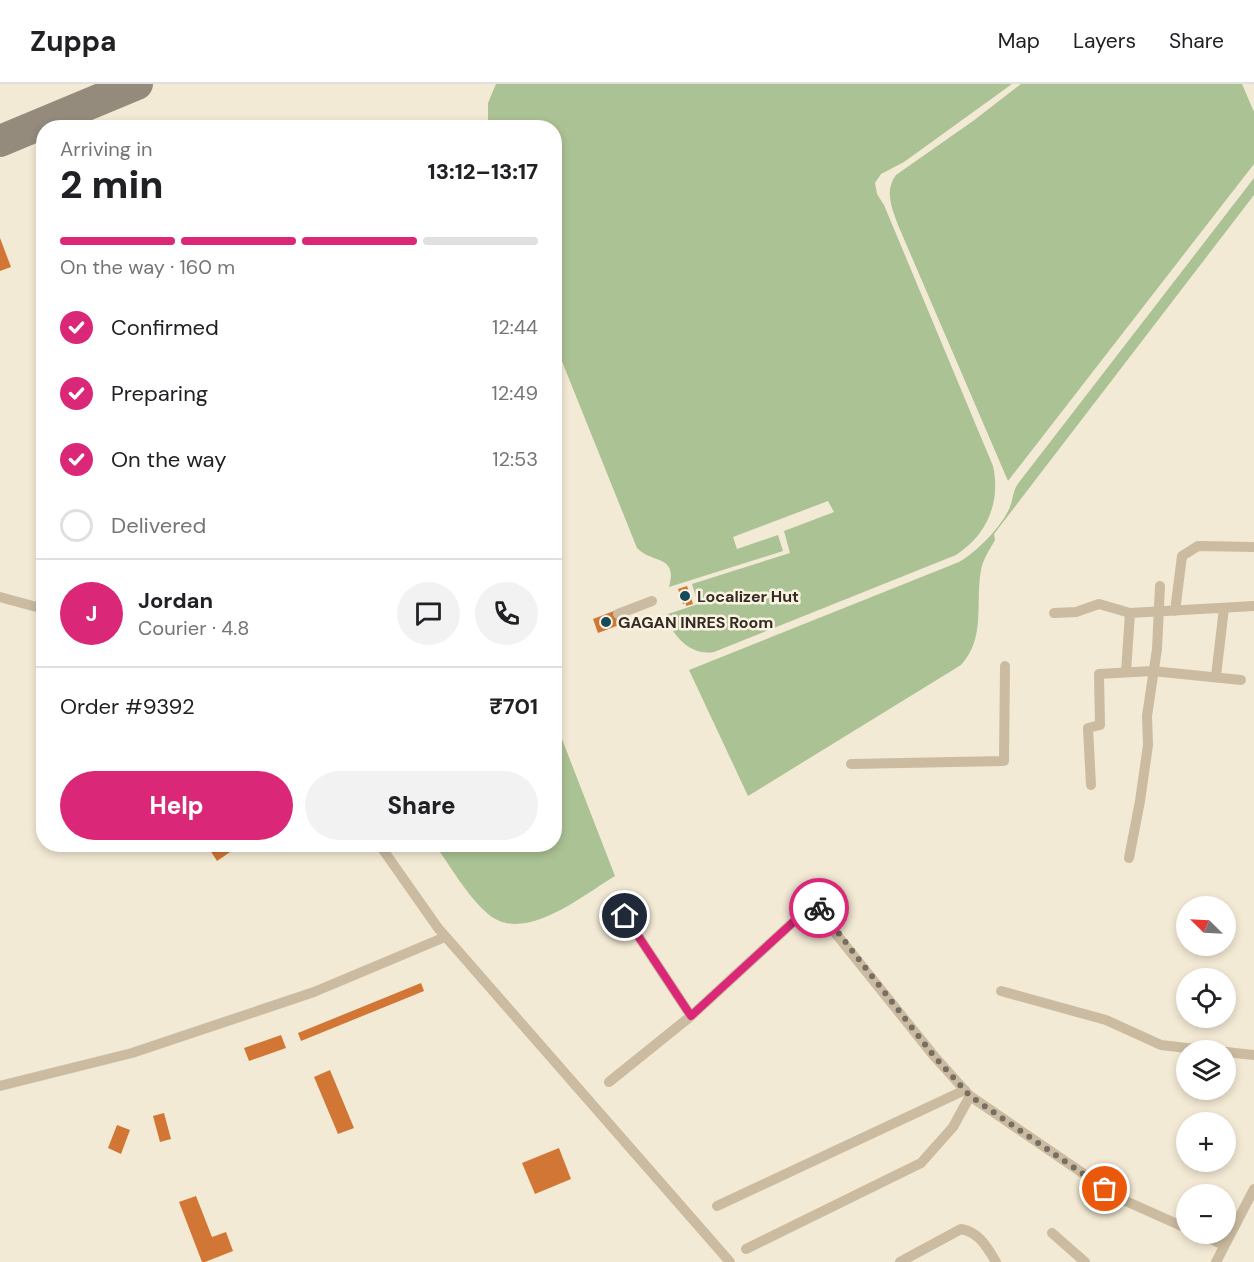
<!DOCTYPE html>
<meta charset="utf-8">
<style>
:root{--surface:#fff;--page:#f2f2f2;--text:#202124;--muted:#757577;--line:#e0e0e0;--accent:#db2777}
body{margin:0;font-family:"DM Sans",sans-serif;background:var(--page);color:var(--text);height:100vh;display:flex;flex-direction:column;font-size:22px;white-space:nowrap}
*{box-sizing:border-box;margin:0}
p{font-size:20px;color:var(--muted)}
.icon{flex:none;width:33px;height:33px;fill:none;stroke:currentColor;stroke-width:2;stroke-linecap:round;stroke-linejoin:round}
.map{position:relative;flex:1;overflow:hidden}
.details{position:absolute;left:36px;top:36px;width:526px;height:732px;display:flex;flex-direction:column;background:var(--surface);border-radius:24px;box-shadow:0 3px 9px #0003}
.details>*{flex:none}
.needle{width:39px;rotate:294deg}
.tools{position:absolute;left:1176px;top:812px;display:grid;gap:12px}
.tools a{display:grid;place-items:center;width:60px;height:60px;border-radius:50%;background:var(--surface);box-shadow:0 3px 9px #0003;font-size:30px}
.pin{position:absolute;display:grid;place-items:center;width:51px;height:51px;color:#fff;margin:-26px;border:3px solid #fff;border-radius:50%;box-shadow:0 2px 6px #0007}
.courier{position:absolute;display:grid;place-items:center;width:60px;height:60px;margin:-30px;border:4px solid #db2777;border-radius:50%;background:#fff;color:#222;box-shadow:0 2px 8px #0007}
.head em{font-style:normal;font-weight:800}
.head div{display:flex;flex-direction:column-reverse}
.head{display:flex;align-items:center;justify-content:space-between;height:102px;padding:0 24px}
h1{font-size:39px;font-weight:800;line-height:45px}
.bar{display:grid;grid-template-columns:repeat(4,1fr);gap:9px 6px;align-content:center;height:72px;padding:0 24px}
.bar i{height:8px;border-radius:4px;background:var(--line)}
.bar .selected{background:var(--accent)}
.bar p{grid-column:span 4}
.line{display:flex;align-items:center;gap:15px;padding:0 24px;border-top:2px solid var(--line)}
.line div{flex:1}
.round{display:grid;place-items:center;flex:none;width:63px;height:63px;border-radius:32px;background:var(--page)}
ol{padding:0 24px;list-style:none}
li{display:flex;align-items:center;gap:18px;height:66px}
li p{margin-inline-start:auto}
li .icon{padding:6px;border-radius:50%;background:var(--accent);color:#fff;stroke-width:4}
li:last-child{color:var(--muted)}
li i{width:33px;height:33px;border:3px solid var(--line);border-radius:50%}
.action{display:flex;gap:12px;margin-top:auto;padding:12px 24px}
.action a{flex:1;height:69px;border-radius:36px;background:var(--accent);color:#fff;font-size:24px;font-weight:800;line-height:69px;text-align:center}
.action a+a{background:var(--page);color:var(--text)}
header{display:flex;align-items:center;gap:36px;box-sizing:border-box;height:84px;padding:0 30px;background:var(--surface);border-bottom:2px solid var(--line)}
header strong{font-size:28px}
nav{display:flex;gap:33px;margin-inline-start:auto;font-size:21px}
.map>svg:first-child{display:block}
.green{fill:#abc294}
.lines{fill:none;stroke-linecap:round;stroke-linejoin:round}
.taxiway{stroke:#948b7c;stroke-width:32}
.building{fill:#d17634}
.street{stroke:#cbbba0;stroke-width:10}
.done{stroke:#776e62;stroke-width:6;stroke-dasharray:0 10.8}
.route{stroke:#db2777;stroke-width:8}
.poi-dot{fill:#164959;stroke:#faf3e1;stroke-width:2}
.labels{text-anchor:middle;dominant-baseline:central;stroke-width:5;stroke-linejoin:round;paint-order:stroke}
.poi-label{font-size:16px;font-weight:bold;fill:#342c24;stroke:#faf3e1;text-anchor:start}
</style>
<header>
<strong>Zuppa</strong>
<nav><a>Map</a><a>Layers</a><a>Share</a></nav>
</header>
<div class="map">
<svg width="1254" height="1178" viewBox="0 0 1254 1178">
<rect width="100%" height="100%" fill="#f3ead5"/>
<path class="green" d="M496,0h516l-108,78 -23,12 -6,9 2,11 7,11 109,261c8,36 -6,69 -37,89l-242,97c-24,4 -41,-16 -49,-37l33,-11 -6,-20 98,-31 -6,-22 50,-19 -6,-11 -95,36 4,12 41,-14 5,16 -114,36c9,-33 -17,-23 -32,-39l-82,-204v-216l-67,-1v-24z
M1021,0h221l12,28v52l-246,317 -110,-256c-6,-17 -14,-34 -2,-50l77,-54z
M1254,94v17l-260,339 1,6c-5,9 -12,19 -14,30 -6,33 5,68 -20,95l-213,131 -59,-126 270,-108c18,-10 43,-36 51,-55 4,-11 2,-16 10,-26z
M555,637l60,155c-32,19 -91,69 -127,38 -21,-18 -37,-47 -53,-69l120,-1z"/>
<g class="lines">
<path class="taxiway" d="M0,57l137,-57"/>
</g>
<path class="building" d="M0,154l11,29 -11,4z
M687,502l6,18 -7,2v-3l-3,1 -5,-15z
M614,527l5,14 -21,8 -5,-14z
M213,760h29l-25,17 -9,-14z
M421,899l3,8 -123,50 -3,-8z
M281,951l5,13 -37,13 -5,-13z
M330,986l24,58 -16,6 -24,-57z
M164,1029l7,26 -11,3 -7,-26z
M117,1041l13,5 -9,24 -13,-6z
M559,1064l12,31 -36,15 -13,-31z
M196,1112l16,41 14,-5 7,19 -28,11h-3l-23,-60z"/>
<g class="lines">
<path class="street" d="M0,513l44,12
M1175,527l7,-55 16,-10 56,1
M1054,529l22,-1 23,-8 31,9 124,-7
M618,530l34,-13
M1126,588l4,-59
M1216,592l8,-68
M851,680l153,-3 1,-95
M1091,701l-3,-57 12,-3 -1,-51 53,-3 89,9
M379,760l59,84 292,334
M1129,774l11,-57 8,-56 -1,-29 10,-67 3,-63
M625,832l66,100
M1001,907l105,29 55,25 43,5
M1226,968l28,3
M609,998l82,-66 124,-114 18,28 101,126 36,40 149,102 67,30
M0,1002l132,-33 182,-61 131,-55
M717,1122l248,-116
M1052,1149l33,29
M1197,1149l27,12
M746,1165l175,-86 32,-36 17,-31
M900,1178l61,-33c18,3 26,18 35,33
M1216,1178l38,-73"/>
</g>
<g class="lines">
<path class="done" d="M819,824l115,148 36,40 135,93"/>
<path class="route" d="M625,832l66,100 124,-114 4,6"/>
</g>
<g class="poi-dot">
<circle cx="685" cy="512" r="6"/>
<circle cx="606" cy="538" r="6"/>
</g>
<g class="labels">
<g class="poi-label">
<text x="697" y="512">Localizer Hut</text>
<text x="618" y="538">GAGAN INRES Room</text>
</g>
</g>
</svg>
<div class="tools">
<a><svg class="needle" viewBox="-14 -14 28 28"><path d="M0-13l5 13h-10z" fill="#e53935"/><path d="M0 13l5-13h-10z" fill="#757577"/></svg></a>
<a><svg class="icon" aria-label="locate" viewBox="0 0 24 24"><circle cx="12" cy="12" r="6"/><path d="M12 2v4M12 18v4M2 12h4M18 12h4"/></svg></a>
<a><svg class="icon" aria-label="layers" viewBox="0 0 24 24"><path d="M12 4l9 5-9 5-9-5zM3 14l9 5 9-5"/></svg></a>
<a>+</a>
<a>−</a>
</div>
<div class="pin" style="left:1105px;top:1105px;background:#ea580c"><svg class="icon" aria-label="bag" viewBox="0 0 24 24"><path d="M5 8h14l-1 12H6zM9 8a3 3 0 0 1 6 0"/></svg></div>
<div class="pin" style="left:625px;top:832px;background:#1f2937"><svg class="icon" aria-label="home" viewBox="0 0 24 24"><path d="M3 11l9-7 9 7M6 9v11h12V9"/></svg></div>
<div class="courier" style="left:819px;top:824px"><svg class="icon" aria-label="bike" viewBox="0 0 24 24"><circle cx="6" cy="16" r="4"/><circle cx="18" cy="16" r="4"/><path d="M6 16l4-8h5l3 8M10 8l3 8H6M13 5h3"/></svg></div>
<section class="details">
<div class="head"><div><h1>2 min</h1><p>Arriving in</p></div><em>13:12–13:17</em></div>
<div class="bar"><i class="selected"></i><i class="selected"></i><i class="selected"></i><i></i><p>On the way · 160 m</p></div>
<ol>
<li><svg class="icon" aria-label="check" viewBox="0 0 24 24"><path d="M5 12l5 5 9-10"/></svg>Confirmed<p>12:44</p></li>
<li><svg class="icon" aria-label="check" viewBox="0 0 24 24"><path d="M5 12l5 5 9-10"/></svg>Preparing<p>12:49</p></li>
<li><svg class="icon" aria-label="check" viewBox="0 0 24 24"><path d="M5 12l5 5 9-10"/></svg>On the way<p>12:53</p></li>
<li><i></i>Delivered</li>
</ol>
<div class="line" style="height:108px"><b class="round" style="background:var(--accent);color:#fff">J</b><div><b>Jordan</b><p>Courier · 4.8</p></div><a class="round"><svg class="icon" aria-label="chat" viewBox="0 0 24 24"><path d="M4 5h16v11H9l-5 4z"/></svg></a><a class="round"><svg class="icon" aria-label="phone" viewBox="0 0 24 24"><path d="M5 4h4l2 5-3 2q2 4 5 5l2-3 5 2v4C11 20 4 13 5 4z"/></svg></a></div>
<div class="line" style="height:78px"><div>Order #9392</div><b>₹701</b></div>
<div class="action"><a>Help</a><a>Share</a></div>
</section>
</div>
